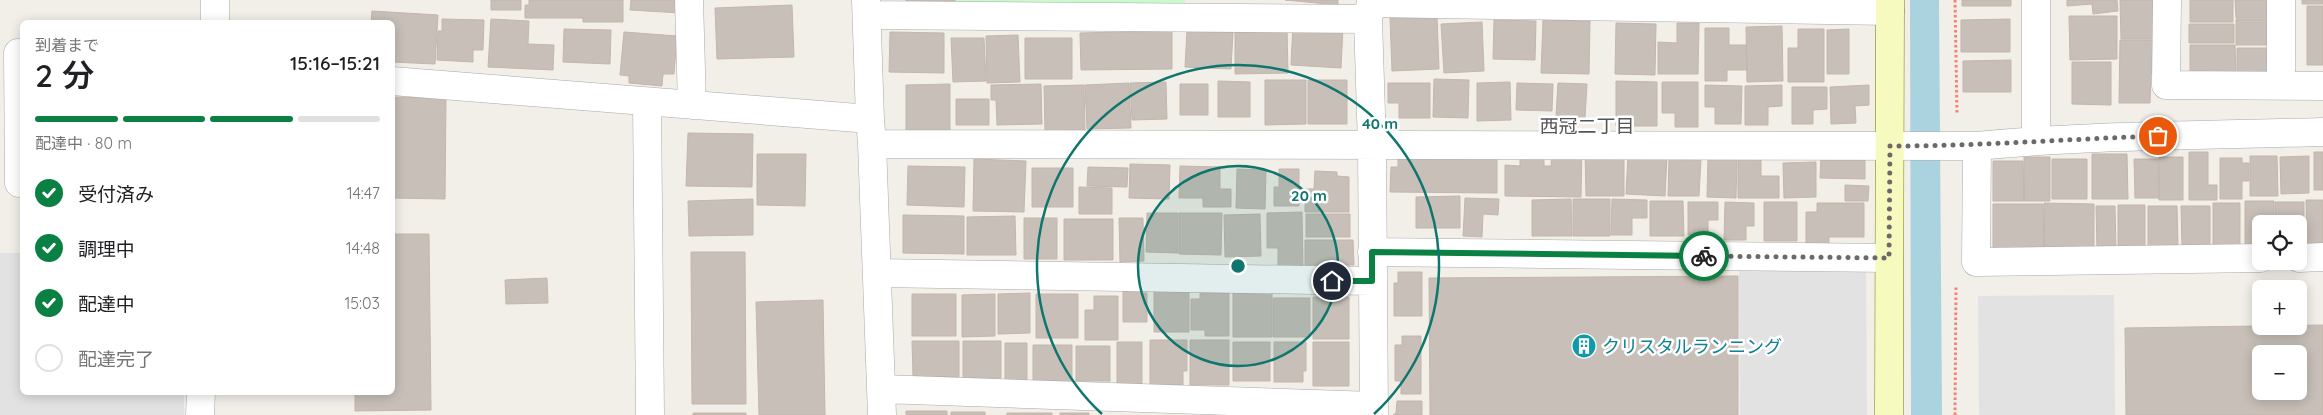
<!DOCTYPE html>
<html lang="ja">
<meta charset="utf-8">
<style>
:root{--surface:#fff;--page:#f6f6f6;--text:#202124;--muted:#757577;--line:#e0e0e0;--accent:#0b8043}
body{margin:0;font-family:Quicksand,"Noto Sans JP",sans-serif;background:var(--page);color:var(--text);height:100vh;display:flex;flex-direction:column;font-size:19px;white-space:nowrap}
*{box-sizing:border-box;margin:0}
p{font-size:16px;color:var(--muted)}
.icon{flex:none;width:28px;height:28px;fill:none;stroke:currentColor;stroke-width:2;stroke-linecap:round;stroke-linejoin:round}
.map{position:relative;flex:1;overflow:hidden}
.drawer{position:absolute;left:20px;top:20px;width:375px;height:375px;display:flex;flex-direction:column;background:var(--surface);border-radius:8px;box-shadow:0 2px 12px #0003}
.drawer>*{flex:none}
.controls{position:absolute;left:2252px;top:215px;display:grid;gap:10px}
.controls a{display:grid;place-items:center;width:55px;height:55px;border-radius:8px;background:var(--surface);box-shadow:0 2px 12px #0003;font-size:25px}
.pin{position:absolute;display:grid;place-items:center;width:42px;height:42px;color:#fff;margin:-21px;border:2px solid #fff;border-radius:50%;box-shadow:0 1px 5px #0007}
.courier{position:absolute;display:grid;place-items:center;width:50px;height:50px;margin:-25px;border:4px solid #0b8043;border-radius:50%;background:#fff;color:#222;box-shadow:0 1px 6px #0007}
.overview em{font-style:normal;font-weight:600}
.overview div{display:flex;flex-direction:column-reverse}
.overview{display:flex;align-items:center;justify-content:space-between;height:85px;padding:0 15px}
h1{font-size:32px;font-weight:600;line-height:38px}
.bar{display:grid;grid-template-columns:repeat(4,1fr);gap:8px 5px;align-content:center;height:60px;padding:0 15px}
.bar i{height:6px;border-radius:4px;background:var(--line)}
.bar .on{background:var(--accent)}
.bar p{grid-column:span 4}
ol{padding:0 15px;list-style:none}
li{display:flex;align-items:center;gap:15px;height:55px}
li p{margin-inline-start:auto}
li .icon{padding:5px;border-radius:50%;background:var(--accent);color:#fff;stroke-width:4}
li:last-child{color:var(--muted)}
li i{width:28px;height:28px;border:2px solid var(--line);border-radius:50%}
.map>svg:first-child{display:block}
.park{fill:#c8facc}
.parking{fill:#e2e2e2}
.water{fill:#aad3df}
.building{fill:#c7bfb8;stroke:#c4b6ab;fill-rule:evenodd}
.lines{fill:none;stroke-linecap:round;stroke-linejoin:round}
.street-casing{stroke:#a9a9a9;stroke-width:29}
.secondary-casing{stroke:#707d05;stroke-width:29}
.path{stroke:#fa8072;stroke-width:3;stroke-dasharray:2.5 2.5;stroke-linecap:butt}
.street{stroke:#fff;stroke-width:28}
.secondary{stroke:#f7fabf;stroke-width:28}
.done{stroke:#6b6a68;stroke-width:5;stroke-dasharray:0 9}
.route{stroke:#0b8043;stroke-width:6}
.ring{fill:none;stroke:#0f766e;stroke-width:2.5}
.labels{text-anchor:middle;dominant-baseline:central;stroke-width:5;stroke-linejoin:round;paint-order:stroke}
.culture-label{font-size:18px;fill:#0d838f;stroke:#fff;text-anchor:start}
.neighbourhood-label{font-size:19px;fill:#555;stroke:#fff}
.centre{fill:#0f766e;stroke:#fff;stroke-width:2.5}
.ring-label{font-size:15px;text-anchor:middle;font-weight:bold;fill:#0f766e;stroke:#fff;stroke-width:5;stroke-linejoin:round;paint-order:stroke}
</style>
<div class="map">
<svg width="2323" height="415" viewBox="0 0 2323 415">
<rect width="100%" height="100%" fill="#f2efe9"/>
<path class="park" d="M946,0h239v10l-239,-2z"/>
<path class="parking" d="M0,253h22v139l162,1v22h-184z
M1739,270h127l1,145h-127z
M2114,295l1,120h-136l-1,-119z"/>
<path class="water" d="M1910,0h29l3,415h-31z"/>
<path class="building" d="M491,0h30v10h-30z
M529,0h94v22h-40v-4h-58v-13h4z
M631,0h50v13l-51,-3z
M906,0h49v1l-49,3z
M1285,0h53v5z
M1962,0h49v6h-49z
M2067,0h50l1,11 -25,3 -1,-10 -25,2z
M2120,0h44v39h-43z
M2190,0h43v22h-43z
M2235,0h39l1,18h-39z
M2302,0h21v4h-21z
M792,5l2,52 -77,2 -2,-51z
M2307,6h16v59h-16z
M372,11l66,4 -3,49 -43,-2v-40h-21z
M1437,16l2,53 -47,2 -2,-53z
M2069,16h48v43l-47,1z
M442,19l42,1 -1,30h-10v12l-36,-2 1,-29h4z
M491,19l38,2 -1,23 26,1 -1,25 -65,-3z
M2010,19v33h-49v-32z
M2236,19h42l1,26h-43z
M1494,20l42,1 -1,39 -42,-1z
M1543,20l47,1 -1,53 -48,-1z
M1482,22l2,49 -40,2 -3,-49z
M1616,23l40,1 -1,51 -40,-1z
M1677,23h22l-1,51h-40v-32l19,1z
M2189,24h45v19h-45z
M1293,25l50,2 -2,41 -50,-3z
M1782,26l1,55 -36,1 -1,-55z
M1287,28l1,45 -53,1v-45z
M1705,28h24v17h17l1,25h-20v11h-22z
M564,29l47,1 -1,34 -47,-2z
M1798,29h26v53h-36v-34h10z
M1849,29v45h-22v-44z
M1187,30l46,2 -2,37 -46,-2z
M1172,31v38l-91,1 -1,-37z
M624,32l53,4 -3,38h-11l-1,12 -33,-3v-7l-9,-1z
M890,32l54,1v40l-55,-1z
M1018,35l2,47 -33,1 -1,-47z
M951,38h33l2,43 -33,1z
M1025,38h47v41h-47z
M2120,40h45l-1,33h-13l-1,30h-31z
M2190,45h45l1,28 -46,1z
M2237,48h40v25h-40z
M2011,60v32h-48v-31z
M2072,62h39v43l-39,-1z
M1434,79l35,1 -1,38 -35,-1z
M1265,80h41v44l-41,1z
M1308,80h39v44h-39z
M1218,81l32,1v35h-32z
M1616,81l41,1v44h-41z
M1166,82l1,37 -35,1 -2,-37z
M1510,82l1,38 -34,1v-38z
M1662,82h36v45h-23v-14h-13z
M1129,83l2,45 -44,1 -2,-44z
M1388,83h42v35h-31v-15h-11z
M1517,83l36,1 -1,27 -36,-1z
M1558,83l29,1 -2,34 -29,-2z
M950,84v47l-44,1v-47z
M1041,84l1,40 -45,1 -1,-25h-5v-15z
M1180,84h28v31h-28z
M1084,85l1,46h-40l-1,-45z
M1705,85l37,1 -1,38h-26v-17h-10z
M1782,85v21l-14,1v18h-23v-39z
M1869,85v20l-14,1 1,17 -25,1 -1,-37z
M1792,87h35v22l-14,1v14h-21z
M392,97l54,1 -1,101 -53,-1z
M956,99h33v26h-33z
M688,133l65,1 -1,53 -66,-1z
M1552,147h30l-1,50 -76,-1v-31l15,1v-18h24v18h7z
M1585,151h39v45h-38z
M1398,152h99v41l-107,-1 1,-25h7z
M2189,152h19v33h9v15h-28z
M2314,152h9v38h-9z
M757,154h49l-1,52 -48,-1z
M2092,154h35l1,45h-36z
M1628,155l39,2 -2,39 -39,-2z
M1821,156l44,1v22l-45,-1z
M2250,156h27l1,40h-28z
M2309,156v37l-28,1 -1,-37z
M1708,157l29,1 -1,40 -29,-1z
M2024,157h26v44h-26z
M2159,157h24v43h-24z
M1669,158l32,1 -2,37h-31z
M1738,158h23v18h18v22h-41z
M2220,158h22v5h7v18h-7v18h-22z
M974,159l52,2 -2,51 -51,-1z
M2052,159h35v40h-35z
M2134,159h24l1,39h-24z
M1993,161h30l1,40h-31z
M1816,162v35l-32,1 -1,-35z
M1130,164l40,1 -1,34 -40,-1z
M908,166l57,1 -1,40 -57,-2z
M1180,166l40,1v22h11v18h-28v-9h-24z
M1088,167l40,1 -1,19 -40,-1z
M1032,168h41v39h-41z
M1237,169l29,1 -1,39 -29,-1z
M1279,169h20v37h-25v-19h5z
M1315,171l22,1v4l12,1v35h-44v-23h9z
M1845,185l24,1 -1,15h-23z
M1079,187l33,1v26h-33z
M1460,196v32h-44v-31z
M1465,198l34,1 -1,16 -15,-1 -1,23 -19,-1z
M753,199v36l-64,1 -1,-35z
M1571,199l1,37h-40v-36z
M1573,199h37v37h-37z
M1612,199l35,1v18h-15v17h-21z
M2306,200h17v45h-16z
M1650,201h33l1,35h-34z
M2245,201h29v23h-13v22h-16z
M1688,202h30v18h-10v15h-20z
M1725,202l29,1v23h-8v14h-22z
M1764,202h33v39h-33z
M2275,202h29v43h-5v-21h-24z
M1817,203h47v34h-35v8h-23v-33h11z
M2044,203l50,1v45l-50,-1z
M2213,203h27v44h-27z
M1993,204h50l1,46h-51z
M2118,205h27v42h-27z
M2096,206h19l1,44h-19z
M2148,206h29l1,42h-30z
M2181,206h29v41l-28,1z
M1302,212l1,54 -25,1v-19h-11v-35z
M1147,213h31v40l-32,-1z
M1179,213h43l-1,42 -42,-1z
M1260,214l1,42 -36,1 -1,-42z
M1306,214h44v23h-44z
M903,215l61,1v38l-61,-1z
M1015,216l1,39h-49v-38z
M1024,218h33v41h-33z
M1119,218h24l1,43 -24,1z
M1064,219h49v41h-49z
M392,234h37l2,176 -76,1v-19h37z
M1305,240h48l1,25h-49z
M691,252h54l1,152h-54z
M1398,272h24v44h-28v-33h4z
M1738,276v139h-308l-1,-137z
M547,278l1,25 -42,1 -1,-24z
M1154,290h35v42h-35z
M1123,291h17v2h7v29h-24z
M1233,292h39v45h-39z
M1030,293v40l-32,1v-40z
M1200,293h29v43h-24v-6h-14v-31h9z
M912,294h44v42h-44z
M995,294v42l-33,1v-42z
M1036,294h42v44h-42z
M1094,296h24v44h-33v-30h9z
M1313,297h36v42h-36z
M1273,298h37v39h-37z
M823,300l2,115h-66l-3,-113z
M2323,325v90h-197l-1,-87zM2261,354h38v37h-38z
M1402,336h19v58h-20v-13h-6v-36h7z
M1150,340h37v31h-4v14h-33z
M1190,340h39v45h-39z
M912,341h47v36h-46z
M963,341h38v37l-38,1z
M1117,342h25v43h-25z
M1233,342h37v39h-37z
M1274,342h32v29h-3v11h-29z
M1313,342h36v44h-36z
M1005,343h22v41h-22z
M1033,345h39v40h-39z
M1076,346h34v35h-34z
M1397,401h25v14h-29l3,-2z
M906,411h41v4h-41z
M951,412h34v3h-34z
M693,413h53v2h-53z
M1007,413h45v2h-45z
M1060,413h29v2h-29z"/>
<g class="lines">
<defs>
<path id="street" d="M215,0v22
M689,0l3,105
M866,0l4,119
M2167,0l-1,85 157,1
M1371,1l-3,18 4,127 2,269
M1371,3l519,8
M867,15l501,4
M18,53l1,130h3
M392,81l478,38 2,25 1105,2c115,-11 231,-11 346,-14
M2281,85v-85
M647,102l3,313
M2036,141v-141
M872,144l10,271
M1977,146l-1,116 285,-4
M1372,252l517,6
M2299,258l24,-1
M877,273l495,8
M881,389l493,17
M200,415l1,-23"/>
<path id="secondary" d="M1889,415l1,-415"/>
</defs>
<use href="#street" class="street-casing"/>
<use href="#secondary" class="secondary-casing"/>
<path class="path" d="M1955,0l2,114
M1955,415l1,-129"/>
<use href="#street" class="street"/>
<use href="#secondary" class="secondary"/>
</g>
<g class="lines">
<path class="done" d="M1704,256l185,2 1,-112c90,0 178,-7 268,-10"/>
<path class="route" d="M1332,281h40v-29l332,4"/>
</g>
<circle cx="1238" cy="266" r="100" fill="#0f766e" fill-opacity=".12"/>
<g class="ring">
<circle cx="1238" cy="266" r="100"/>
<path d="M1102 414A201 201 0 1 1 1374 414"/>
</g>
<defs>
<symbol id="building-disc" viewBox="-11 -11 22 22"><circle r="9.5" fill="#0f9aa8" stroke="#fff"/><path d="M-4-6H4V6H1V3H-1V6H-4ZM-2.5-4.3h1.7v1.8h-1.7ZM.8-4.3h1.7v1.8H.8ZM-2.5-1h1.7V.8h-1.7ZM.8-1h1.7V.8H.8Z" fill="#fff"/></symbol>
</defs>
<g fill-rule="evenodd">
<use href="#building-disc" x="1570" y="332" width="28" height="28"/>
</g>
<g class="labels">
<g class="culture-label">
<text x="1602" y="346">クリスタルランニング</text>
</g>
<g class="neighbourhood-label">
<text x="1587" y="126">西冠二丁目</text>
</g>
</g>
<circle cx="1238" cy="266" r="8" class="centre"/>
<g class="ring-label">
<text x="1380" y="129">40 m</text>
<text x="1309" y="201">20 m</text>
</g>
</svg>
<div class="controls">
<a><svg class="icon" aria-label="locate" viewBox="0 0 24 24"><circle cx="12" cy="12" r="6"/><path d="M12 2v4M12 18v4M2 12h4M18 12h4"/></svg></a>
<a>+</a>
<a>−</a>
</div>
<div class="pin" style="left:2158px;top:136px;background:#ea580c"><svg class="icon" aria-label="bag" viewBox="0 0 24 24"><path d="M5 8h14l-1 12H6zM9 8a3 3 0 0 1 6 0"/></svg></div>
<div class="pin" style="left:1332px;top:281px;background:#1f2937"><svg class="icon" aria-label="home" viewBox="0 0 24 24"><path d="M3 11l9-7 9 7M6 9v11h12V9"/></svg></div>
<div class="courier" style="left:1704px;top:256px"><svg class="icon" aria-label="bike" viewBox="0 0 24 24"><circle cx="6" cy="16" r="4"/><circle cx="18" cy="16" r="4"/><path d="M6 16l4-8h5l3 8M10 8l3 8H6M13 5h3"/></svg></div>
<section class="drawer">
<div class="overview"><div><h1>2 分</h1><p>到着まで</p></div><em>15:16–15:21</em></div>
<div class="bar"><i class="on"></i><i class="on"></i><i class="on"></i><i></i><p>配達中 · 80 m</p></div>
<ol>
<li><svg class="icon" aria-label="check" viewBox="0 0 24 24"><path d="M5 12l5 5 9-10"/></svg>受付済み<p>14:47</p></li>
<li><svg class="icon" aria-label="check" viewBox="0 0 24 24"><path d="M5 12l5 5 9-10"/></svg>調理中<p>14:48</p></li>
<li><svg class="icon" aria-label="check" viewBox="0 0 24 24"><path d="M5 12l5 5 9-10"/></svg>配達中<p>15:03</p></li>
<li><i></i>配達完了</li>
</ol>
</section>
</div>
